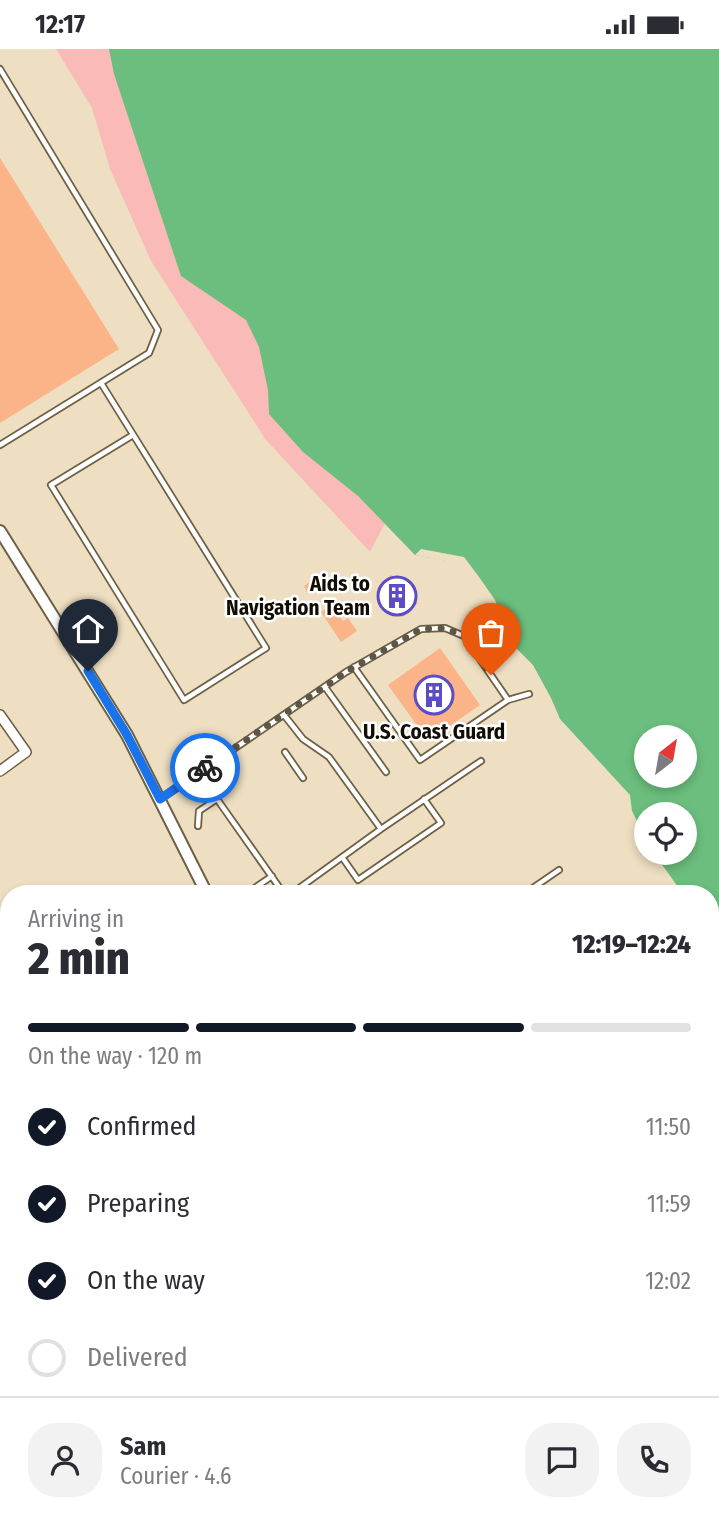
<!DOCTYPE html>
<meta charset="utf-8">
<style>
:root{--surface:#fff;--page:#f2f2f3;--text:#2b2b33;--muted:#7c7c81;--line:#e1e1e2;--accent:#111827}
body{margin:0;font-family:"Fira Sans Condensed",sans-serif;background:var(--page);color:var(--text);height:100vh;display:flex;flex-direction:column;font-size:26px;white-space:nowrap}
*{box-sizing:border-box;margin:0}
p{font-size:23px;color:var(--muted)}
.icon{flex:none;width:38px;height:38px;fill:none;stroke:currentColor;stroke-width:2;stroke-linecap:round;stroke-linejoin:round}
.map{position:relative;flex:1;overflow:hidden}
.details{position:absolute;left:0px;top:836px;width:719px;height:653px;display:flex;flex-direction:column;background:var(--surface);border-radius:28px 28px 0 0;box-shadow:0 4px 10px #0003}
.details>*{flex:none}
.needle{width:46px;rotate:31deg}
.tools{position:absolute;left:634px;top:676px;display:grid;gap:14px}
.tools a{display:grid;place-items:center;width:63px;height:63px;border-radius:50%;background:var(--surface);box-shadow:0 4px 10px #0003;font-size:35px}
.pin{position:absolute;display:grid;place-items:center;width:60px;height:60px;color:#fff;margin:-72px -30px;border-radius:50% 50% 50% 0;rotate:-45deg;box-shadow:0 0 7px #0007}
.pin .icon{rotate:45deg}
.courier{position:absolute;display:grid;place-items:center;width:70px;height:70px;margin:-35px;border:5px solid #1a73e8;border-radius:50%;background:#fff;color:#222;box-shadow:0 2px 9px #0007}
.headline em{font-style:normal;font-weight:800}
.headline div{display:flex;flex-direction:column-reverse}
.headline{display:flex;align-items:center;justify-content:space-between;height:119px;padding:0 28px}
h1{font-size:46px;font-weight:800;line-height:52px}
.bar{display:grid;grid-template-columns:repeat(4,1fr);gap:10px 7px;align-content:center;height:84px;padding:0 28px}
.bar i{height:9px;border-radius:5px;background:var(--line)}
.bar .active{background:var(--accent)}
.bar p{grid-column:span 4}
.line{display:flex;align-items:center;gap:18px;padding:0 28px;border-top:2px solid var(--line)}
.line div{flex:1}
.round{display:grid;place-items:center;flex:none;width:74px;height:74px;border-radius:28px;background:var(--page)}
ol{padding:0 28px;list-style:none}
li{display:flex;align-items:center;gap:21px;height:77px}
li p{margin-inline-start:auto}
li .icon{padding:7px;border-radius:50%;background:var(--accent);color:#fff;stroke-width:4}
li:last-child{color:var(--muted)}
li i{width:38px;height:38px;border:4px solid var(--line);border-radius:50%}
.status{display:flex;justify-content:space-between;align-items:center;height:49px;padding:0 35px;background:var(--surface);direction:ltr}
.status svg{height:19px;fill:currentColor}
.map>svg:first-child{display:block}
.green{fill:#fabab8}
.water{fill:#6bbe7d;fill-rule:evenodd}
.pier{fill:#eedfc2}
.building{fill:#fab488}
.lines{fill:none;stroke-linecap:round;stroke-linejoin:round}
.service-casing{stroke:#6d6045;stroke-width:8}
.minor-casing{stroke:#6d6045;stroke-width:12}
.tertiary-casing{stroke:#6d6045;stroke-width:14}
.service{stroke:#fff;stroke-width:4.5}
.minor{stroke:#fff;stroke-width:9}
.tertiary{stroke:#fff;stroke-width:10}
.done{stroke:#5e5646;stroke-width:7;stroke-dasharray:0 12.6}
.route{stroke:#1a73e8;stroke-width:9}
.labels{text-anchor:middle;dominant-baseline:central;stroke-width:5;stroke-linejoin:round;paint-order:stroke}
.poi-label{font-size:21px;font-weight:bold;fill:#110c04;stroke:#fff;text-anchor:end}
</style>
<div class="status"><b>12:17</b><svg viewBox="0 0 49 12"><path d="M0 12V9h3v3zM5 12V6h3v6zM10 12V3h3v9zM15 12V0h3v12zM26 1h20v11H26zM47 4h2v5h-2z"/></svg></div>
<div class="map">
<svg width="719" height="1488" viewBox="0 0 719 1488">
<rect width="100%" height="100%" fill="#eedfc2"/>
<path class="green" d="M56,0h103l305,508 -49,-2 -30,-32 -15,29 -104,-112 -115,-179 -41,-92 -18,-61z"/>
<path class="water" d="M109,0h610v897l-8,-12 -1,-40h-27l-30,-42h31v-38h-38v33l-2,2 -8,-11 -12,-36 -46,-52 -119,-187 -44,-8 -57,-59 -55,-44 -34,-38 -1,-24 -9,-43 -13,-27 -65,-44 -67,-202zM646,688h38v38h-38z
M0,1210l9,8v262h223l6,8h-238z"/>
<path class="pier" d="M421,500l43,8 15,20 16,23 21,48 17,17 18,33 9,21 70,76 2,16 14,28v8l-2,2 -8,-11 -15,-34 -57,-69 -39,-60 -33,-60 -35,-49 -6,-4 -36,-7z"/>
<path class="building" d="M0,109l119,191 -119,74z
M319,526l4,7 -15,12 -4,-8z
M391,526l27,28 -15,14 -26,-28z
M328,558l7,9 3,-2 5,7 5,-3 9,13 -16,11 -20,-30z
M440,599l40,57 -52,36 -40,-56z
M710,1160l9,12v316h-9z"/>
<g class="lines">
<defs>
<path id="service" d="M0,20l158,261 -9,23 -149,92
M101,334l165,265 -82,52 -133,-215 82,-50
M354,618l66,93 88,-60 21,-6
M325,638l61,85
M284,666l19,24 26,18 52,72 -90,65
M285,703l18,26
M161,750l185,-127 75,-43 24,-1 19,8 44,64
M198,777l1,-15 18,-12 67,95
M381,780l100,-68
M342,808l16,23 83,-57 -17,-24
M246,845l26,-18
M524,845l35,-24
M710,947l9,12
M710,1077l9,12
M549,1480l5,8"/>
<path id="minor" d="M0,666l26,37 -26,19"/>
<path id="tertiary" d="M0,482l127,204 80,159
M0,1138l9,8
M339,1480l6,8"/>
</defs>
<use href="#service" class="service-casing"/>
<use href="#minor" class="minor-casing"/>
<use href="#tertiary" class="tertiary-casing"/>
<use href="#service" class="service"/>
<use href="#minor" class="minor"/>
<use href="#tertiary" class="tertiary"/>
</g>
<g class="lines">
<path class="done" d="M205,719l141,-96 75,-43 24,-1 19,8 27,39"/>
<path class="route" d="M88,622l39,64 33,64 45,-31"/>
</g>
<defs>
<symbol id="building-ring" viewBox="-11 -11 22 22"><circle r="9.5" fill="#fff" stroke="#5c4cc5" stroke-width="1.5"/><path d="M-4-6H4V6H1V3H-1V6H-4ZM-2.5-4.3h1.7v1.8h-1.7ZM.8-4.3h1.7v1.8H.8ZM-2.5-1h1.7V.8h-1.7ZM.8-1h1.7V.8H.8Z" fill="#5c4cc5"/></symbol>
</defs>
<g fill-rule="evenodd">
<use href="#building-ring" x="375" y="525" width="44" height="44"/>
<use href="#building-ring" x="412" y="624" width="44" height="44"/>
</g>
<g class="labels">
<g class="poi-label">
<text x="370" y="535">Aids to<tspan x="370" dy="24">Navigation Team</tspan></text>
<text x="434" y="683" text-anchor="middle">U.S. Coast Guard</text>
</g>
</g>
</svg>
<div class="tools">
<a><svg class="needle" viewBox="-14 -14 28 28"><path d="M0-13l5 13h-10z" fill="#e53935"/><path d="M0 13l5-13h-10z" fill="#7c7c81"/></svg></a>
<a><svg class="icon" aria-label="locate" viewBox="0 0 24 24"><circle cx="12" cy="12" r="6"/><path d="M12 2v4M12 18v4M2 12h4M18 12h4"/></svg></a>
</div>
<div class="pin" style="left:491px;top:626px;background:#ea580c"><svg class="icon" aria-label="bag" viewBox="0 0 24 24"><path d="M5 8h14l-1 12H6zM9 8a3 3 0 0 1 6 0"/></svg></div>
<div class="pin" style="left:88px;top:622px;background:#1f2937"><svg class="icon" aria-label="home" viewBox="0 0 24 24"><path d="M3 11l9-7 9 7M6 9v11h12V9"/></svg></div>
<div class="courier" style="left:205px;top:719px"><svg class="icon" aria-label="bike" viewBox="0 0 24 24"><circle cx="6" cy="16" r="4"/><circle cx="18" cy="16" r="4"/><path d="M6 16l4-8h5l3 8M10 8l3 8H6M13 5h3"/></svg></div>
<section class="details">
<div class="headline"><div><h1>2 min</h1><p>Arriving in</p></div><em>12:19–12:24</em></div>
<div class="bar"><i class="active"></i><i class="active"></i><i class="active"></i><i></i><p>On the way · 120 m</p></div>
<ol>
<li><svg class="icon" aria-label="check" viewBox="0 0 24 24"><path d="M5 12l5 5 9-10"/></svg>Confirmed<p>11:50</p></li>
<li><svg class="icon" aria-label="check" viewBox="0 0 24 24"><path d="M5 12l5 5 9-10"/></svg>Preparing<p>11:59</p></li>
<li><svg class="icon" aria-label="check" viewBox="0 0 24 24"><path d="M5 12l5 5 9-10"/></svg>On the way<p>12:02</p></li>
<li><i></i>Delivered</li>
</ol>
<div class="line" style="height:126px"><a class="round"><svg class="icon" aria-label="person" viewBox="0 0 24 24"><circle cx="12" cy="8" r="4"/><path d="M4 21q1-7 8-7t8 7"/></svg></a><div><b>Sam</b><p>Courier · 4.6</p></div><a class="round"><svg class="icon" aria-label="chat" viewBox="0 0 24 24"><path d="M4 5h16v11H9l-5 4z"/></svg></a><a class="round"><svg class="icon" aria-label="phone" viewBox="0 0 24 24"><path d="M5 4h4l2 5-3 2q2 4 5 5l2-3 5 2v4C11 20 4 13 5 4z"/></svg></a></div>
</section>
</div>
